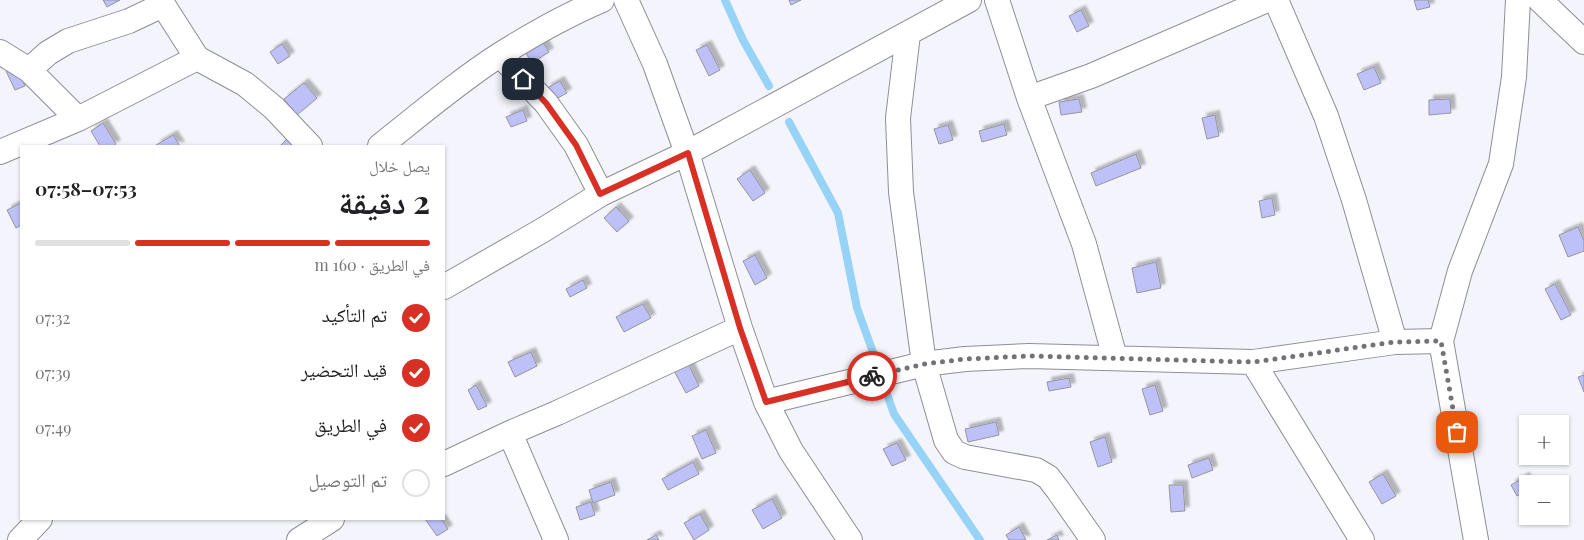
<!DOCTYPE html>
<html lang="ar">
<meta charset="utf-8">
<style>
:root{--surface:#fff;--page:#f2f2f2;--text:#202124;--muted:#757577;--line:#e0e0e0;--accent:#d93025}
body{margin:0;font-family:"Playfair Display","Noto Naskh Arabic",serif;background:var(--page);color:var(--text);direction:rtl;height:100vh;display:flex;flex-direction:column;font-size:19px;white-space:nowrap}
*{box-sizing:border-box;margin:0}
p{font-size:16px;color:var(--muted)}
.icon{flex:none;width:28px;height:28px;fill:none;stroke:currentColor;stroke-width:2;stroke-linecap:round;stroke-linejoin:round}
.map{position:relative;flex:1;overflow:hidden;direction:ltr}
.sheet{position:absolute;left:20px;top:145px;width:425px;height:375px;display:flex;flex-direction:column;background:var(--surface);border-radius:0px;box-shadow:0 1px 4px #0004;direction:rtl}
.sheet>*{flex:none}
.controls{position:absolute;left:1519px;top:415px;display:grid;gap:10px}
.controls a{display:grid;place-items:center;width:50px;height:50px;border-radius:0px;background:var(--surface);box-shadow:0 1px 4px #0004;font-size:25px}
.pin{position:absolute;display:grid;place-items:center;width:42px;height:42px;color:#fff;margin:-21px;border-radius:10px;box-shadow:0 2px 8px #0006}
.courier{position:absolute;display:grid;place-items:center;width:50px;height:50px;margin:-25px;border:4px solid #d93025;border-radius:50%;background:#fff;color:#222;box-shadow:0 1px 6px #0007}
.summary em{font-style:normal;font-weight:700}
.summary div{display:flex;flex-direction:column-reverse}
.summary{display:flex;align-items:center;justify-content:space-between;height:85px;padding:0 15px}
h1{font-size:32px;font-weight:700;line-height:38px}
.bar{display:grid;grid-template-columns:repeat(4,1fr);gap:8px 5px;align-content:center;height:60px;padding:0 15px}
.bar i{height:6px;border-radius:4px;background:var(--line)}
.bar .current{background:var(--accent)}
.bar p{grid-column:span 4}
ol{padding:0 15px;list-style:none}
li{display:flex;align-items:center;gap:15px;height:55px}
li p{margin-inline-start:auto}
li .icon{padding:5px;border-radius:50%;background:var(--accent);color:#fff;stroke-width:4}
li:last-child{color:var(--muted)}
li i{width:28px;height:28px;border:2px solid var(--line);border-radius:50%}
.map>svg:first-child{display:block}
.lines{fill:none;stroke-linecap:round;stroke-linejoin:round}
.stream{stroke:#96d3f6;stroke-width:8}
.building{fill:#bec0f8;stroke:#95969d;filter:url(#shadow)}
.minor-casing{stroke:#8e8f96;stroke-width:26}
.minor{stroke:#fff;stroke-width:24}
.done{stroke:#727277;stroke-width:5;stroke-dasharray:0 9}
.route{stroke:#d93025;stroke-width:6}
</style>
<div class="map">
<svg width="1584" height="540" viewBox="0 0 1584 540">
<defs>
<filter id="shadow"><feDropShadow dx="4.5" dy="-4.5" stdDeviation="1" flood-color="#0004"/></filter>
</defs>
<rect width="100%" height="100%" fill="#f4f5fc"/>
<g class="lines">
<path class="stream" d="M725,0l18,40 26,46
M789,122l49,91 19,95 17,47
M887,394l7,20 86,126"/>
</g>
<path class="building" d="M103,0h17l-13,7z
M789,0h12l-10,5z
M1414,0h14l2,7 -13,3z
M1081,10l8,16 -12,6 -8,-16z
M542,41l7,11 -17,11 -7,-11z
M282,44l8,12 -12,8 -8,-12z
M707,45l13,25 -11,6 -13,-26z
M16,66l9,20 -10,4 -9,-19z
M1374,67l7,16 -17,7 -7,-16z
M560,81l7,12 -13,7 -7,-12z
M304,83l13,15 -20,17 -13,-16z
M1079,99l3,13 -21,3 -2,-13z
M1450,99l1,14 -22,2v-15z
M523,110l4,11 -16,6 -5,-10z
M1215,115l4,21 -12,3 -5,-21z
M103,123l13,21 -3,2h-13l-9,-15z
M1004,124l3,11 -25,7 -3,-11z
M948,125l5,15 -14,4 -5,-15z
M173,135l7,11h-23l-1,-1z
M291,135l9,11h-20z
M1136,154l5,14 -45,18 -5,-13z
M750,170l15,23 -12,8 -16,-22z
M1272,198l3,17 -13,3 -3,-17z
M21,203v22l-5,3 -9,-18z
M616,207l13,14 -12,11 -13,-14z
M1578,227l6,14v10l-16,6 -9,-22z
M755,255l12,23 -12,7 -12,-24z
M1156,262l5,26 -24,5 -5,-25z
M583,280l4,8 -17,9 -4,-8z
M1555,284l16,31 -10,5 -16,-31z
M643,304l8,14 -27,14 -8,-15z
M531,352l6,14 -22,11 -7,-15z
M687,361l12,25 -13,7 -13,-24z
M1584,375v17l-6,-15z
M1069,378l2,9 -22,4 -2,-9z
M476,385l11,21 -9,4 -10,-20z
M1155,385l8,26 -13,4 -8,-26z
M996,422l3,13 -31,7 -3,-13z
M706,430l10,23 -14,6 -10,-23z
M1105,437l7,25 -14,5 -8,-25z
M897,443l9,17 -14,6 -9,-17z
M1209,458l4,12 -21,8 -4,-13z
M693,462l6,12 -31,16 -6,-11z
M1383,474l13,22 -14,8 -13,-22z
M1525,477l3,7v7l-11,5 -6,-11z
M611,482l4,13 -22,8 -4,-13z
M1169,485h14l2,26 -14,1z
M772,499l10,19 -19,11 -11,-19z
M591,502l4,13 -15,5 -4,-13z
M700,514l9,16 -15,10 -10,-17z
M425,519h16l7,10 -11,7z
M1019,527l7,13h-17l-3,-5z
M656,535l3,5h-12z
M1057,535l2,5h-12z"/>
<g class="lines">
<defs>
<path id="minor" d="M160,0l37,58 48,26 29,24 36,38
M626,0l29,64 32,89 53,175 26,74 25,49 59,89
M997,0l32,98 55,146 31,114
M1276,0l50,116 28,84 41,142
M1540,0l44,42
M908,34l-10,84 3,74 23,172 22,76 8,12 11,5 71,13 12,7 10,13 35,50
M0,52l29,18 49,49
M500,55l46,48 30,42 25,49
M29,70l19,-17 20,-12 61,-20 34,-16
M1029,98l62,-22 176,-76
M380,146c39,-31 79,-65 121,-92 32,-20 66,-39 101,-54
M0,152l78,-33 119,-61
M444,287l99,-57 58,-36 86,-41 282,-153
M1253,362l109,178
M766,402l158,-38 41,-5 64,-3 224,6 142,-20 46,-1
M510,433l46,107
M444,464l66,-31 47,-20 183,-85
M20,540l20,-21
M299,540l33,-21
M1476,540l-35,-199 19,-70 41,-107 13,-87 4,-77"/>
</defs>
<use href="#minor" class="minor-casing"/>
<use href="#minor" class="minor"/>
</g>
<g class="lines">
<path class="done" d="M872,376l52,-12 41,-5 64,-3 224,6 142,-20 46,-1 16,91"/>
<path class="route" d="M523,79l23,24 30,42 24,49 88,-41 52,175 26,74 106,-26"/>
</g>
</svg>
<div class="controls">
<a>+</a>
<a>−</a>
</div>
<div class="pin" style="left:1457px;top:432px;background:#ea580c"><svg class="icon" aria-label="bag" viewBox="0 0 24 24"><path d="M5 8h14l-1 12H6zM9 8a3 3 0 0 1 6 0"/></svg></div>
<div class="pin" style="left:523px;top:79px;background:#1f2937"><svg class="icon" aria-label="home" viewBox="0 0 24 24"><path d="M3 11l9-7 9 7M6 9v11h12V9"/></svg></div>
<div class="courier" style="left:872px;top:376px"><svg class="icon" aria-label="bike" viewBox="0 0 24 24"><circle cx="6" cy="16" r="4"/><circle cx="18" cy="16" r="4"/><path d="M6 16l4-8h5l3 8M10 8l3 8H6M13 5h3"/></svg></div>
<section class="sheet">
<div class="summary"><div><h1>2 دقيقة</h1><p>يصل خلال</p></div><em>07:53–07:58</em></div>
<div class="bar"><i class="current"></i><i class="current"></i><i class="current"></i><i></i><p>في الطريق · 160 m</p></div>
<ol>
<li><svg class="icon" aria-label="check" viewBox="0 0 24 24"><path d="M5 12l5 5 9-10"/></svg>تم التأكيد<p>07:32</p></li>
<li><svg class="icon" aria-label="check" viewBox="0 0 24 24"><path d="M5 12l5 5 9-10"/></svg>قيد التحضير<p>07:39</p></li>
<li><svg class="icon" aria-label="check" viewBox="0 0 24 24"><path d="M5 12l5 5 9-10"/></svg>في الطريق<p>07:49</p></li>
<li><i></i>تم التوصيل</li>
</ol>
</section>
</div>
